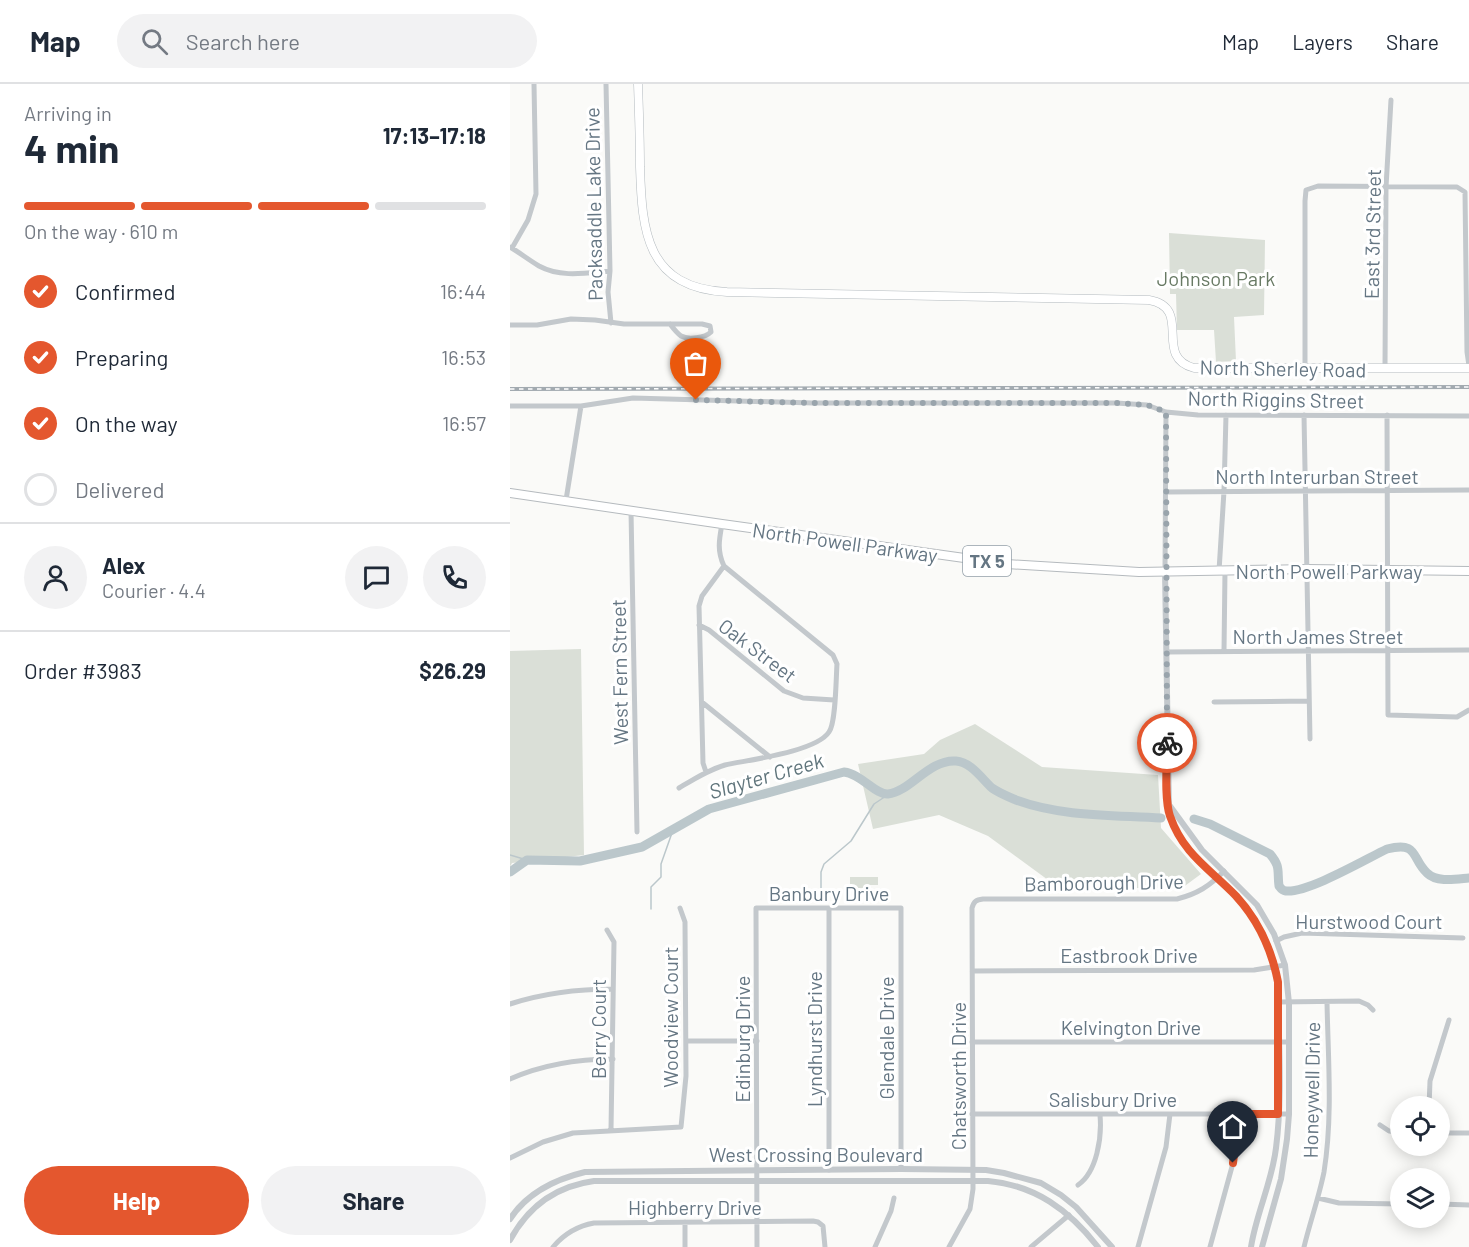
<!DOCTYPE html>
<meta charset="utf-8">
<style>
:root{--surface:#fff;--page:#f2f2f3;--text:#1f2937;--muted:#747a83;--line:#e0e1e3;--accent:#e4572e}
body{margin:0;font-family:Barlow,sans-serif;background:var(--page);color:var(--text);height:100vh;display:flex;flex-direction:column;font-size:22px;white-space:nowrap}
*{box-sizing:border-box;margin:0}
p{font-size:20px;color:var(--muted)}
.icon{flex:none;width:33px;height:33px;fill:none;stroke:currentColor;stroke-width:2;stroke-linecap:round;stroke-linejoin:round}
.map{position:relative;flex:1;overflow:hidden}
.details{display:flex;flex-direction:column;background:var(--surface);width:510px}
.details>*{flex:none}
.buttons{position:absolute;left:880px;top:1012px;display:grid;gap:12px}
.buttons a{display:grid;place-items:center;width:60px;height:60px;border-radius:50%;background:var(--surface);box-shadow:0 3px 15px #0003;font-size:30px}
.pin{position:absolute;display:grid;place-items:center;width:51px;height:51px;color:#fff;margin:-62px -26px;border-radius:50% 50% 50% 0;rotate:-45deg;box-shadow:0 0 6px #0007}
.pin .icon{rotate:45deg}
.courier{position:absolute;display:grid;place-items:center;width:60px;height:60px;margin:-30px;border:4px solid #e4572e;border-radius:50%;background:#fff;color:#222;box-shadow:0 2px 8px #0007}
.head em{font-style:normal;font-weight:700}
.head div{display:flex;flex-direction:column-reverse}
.head{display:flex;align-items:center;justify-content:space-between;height:102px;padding:0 24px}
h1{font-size:39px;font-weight:700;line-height:45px}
.bar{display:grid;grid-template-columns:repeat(4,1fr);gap:9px 6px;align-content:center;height:72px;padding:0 24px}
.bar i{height:8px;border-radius:4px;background:var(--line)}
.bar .on{background:var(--accent)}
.bar p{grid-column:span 4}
.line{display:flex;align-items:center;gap:15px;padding:0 24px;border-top:2px solid var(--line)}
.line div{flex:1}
.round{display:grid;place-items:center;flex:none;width:63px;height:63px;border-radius:32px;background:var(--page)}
ol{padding:0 24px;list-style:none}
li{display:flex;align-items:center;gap:18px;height:66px}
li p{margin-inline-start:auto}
li .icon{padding:6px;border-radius:50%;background:var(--accent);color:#fff;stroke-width:4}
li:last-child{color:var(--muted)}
li i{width:33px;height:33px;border:3px solid var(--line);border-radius:50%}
.action{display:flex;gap:12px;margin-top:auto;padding:12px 24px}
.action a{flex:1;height:69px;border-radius:36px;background:var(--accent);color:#fff;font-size:24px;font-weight:700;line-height:69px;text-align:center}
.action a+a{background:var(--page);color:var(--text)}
header{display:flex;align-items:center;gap:36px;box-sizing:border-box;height:84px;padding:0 30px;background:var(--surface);border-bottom:2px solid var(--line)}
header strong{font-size:28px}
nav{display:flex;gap:33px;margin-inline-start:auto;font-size:21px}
.search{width:420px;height:54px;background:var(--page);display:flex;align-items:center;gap:15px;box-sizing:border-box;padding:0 21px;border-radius:33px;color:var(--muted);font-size:22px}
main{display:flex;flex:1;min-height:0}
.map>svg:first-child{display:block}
.green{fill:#dadfd7}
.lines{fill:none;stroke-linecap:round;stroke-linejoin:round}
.stream{stroke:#bbc7cb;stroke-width:1.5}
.river{stroke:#bbc7cb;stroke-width:9}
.secondary-casing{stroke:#b3babf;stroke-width:9}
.primary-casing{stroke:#b5babe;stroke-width:10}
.minor{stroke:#c3c8cc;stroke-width:5}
.tertiary{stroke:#c3c8cc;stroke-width:6}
.secondary{stroke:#fff;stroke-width:8}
.primary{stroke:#fff;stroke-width:8}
.rail-casing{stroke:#a2aab0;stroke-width:4}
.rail{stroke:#fff;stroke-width:1.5;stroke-dasharray:4.5;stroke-linecap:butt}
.done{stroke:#99a4ac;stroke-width:6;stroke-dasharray:0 10.8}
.route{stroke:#e4572e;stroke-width:8}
.labels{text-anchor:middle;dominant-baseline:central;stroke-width:6;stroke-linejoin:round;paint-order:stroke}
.shield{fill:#fff;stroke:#939fa8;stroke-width:1.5}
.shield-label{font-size:18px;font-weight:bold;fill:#657683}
.street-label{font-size:20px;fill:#657683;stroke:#fff}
.park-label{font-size:20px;fill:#687a64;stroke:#fff}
.water-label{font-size:21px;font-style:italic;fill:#60757c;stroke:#fff}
</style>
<header>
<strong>Map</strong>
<div class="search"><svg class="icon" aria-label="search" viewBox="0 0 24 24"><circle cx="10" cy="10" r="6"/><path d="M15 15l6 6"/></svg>Search here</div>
<nav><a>Map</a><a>Layers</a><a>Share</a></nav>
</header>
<main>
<section class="details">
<div class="head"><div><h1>4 min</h1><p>Arriving in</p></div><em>17:13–17:18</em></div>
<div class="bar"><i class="on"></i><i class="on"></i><i class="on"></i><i></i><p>On the way · 610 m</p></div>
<ol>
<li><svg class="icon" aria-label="check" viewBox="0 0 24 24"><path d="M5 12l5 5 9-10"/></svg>Confirmed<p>16:44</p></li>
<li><svg class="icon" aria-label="check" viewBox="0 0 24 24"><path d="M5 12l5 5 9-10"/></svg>Preparing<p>16:53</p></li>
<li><svg class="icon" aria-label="check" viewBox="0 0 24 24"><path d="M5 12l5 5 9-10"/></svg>On the way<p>16:57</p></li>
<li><i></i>Delivered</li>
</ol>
<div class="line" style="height:108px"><a class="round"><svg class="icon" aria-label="person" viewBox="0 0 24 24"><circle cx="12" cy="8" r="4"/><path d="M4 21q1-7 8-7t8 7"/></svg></a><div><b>Alex</b><p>Courier · 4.4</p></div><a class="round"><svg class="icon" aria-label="chat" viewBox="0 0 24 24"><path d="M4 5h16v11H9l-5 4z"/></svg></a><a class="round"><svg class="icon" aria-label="phone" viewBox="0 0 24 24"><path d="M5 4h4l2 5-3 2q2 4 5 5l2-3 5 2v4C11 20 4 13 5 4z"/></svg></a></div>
<div class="line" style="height:78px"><div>Order #3983</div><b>$26.29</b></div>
<div class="action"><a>Help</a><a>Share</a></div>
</section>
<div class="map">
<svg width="959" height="1163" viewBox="0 0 959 1163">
<rect width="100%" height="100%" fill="#fafaf8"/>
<path class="green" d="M659,149l96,7 -1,75 -30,2 2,44 -20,1 -2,-32h-37l-1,-36h-6z
M71,565l3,206 -72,8 -2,4v-216z
M465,640l67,43 116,8 3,53 40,46 -19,14h-123l-71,-52 -49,-21 -66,14 -15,-65 66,-10 16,-14z
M340,793h28v8h-12l-6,5 -10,-1z"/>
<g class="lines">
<path class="stream" d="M0,771l17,5
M311,809v-21l3,-8 27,-23 23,-37 15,-10
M141,825v-22l10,-10v-13l12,-34"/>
<path class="river" d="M684,735l16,5 60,30c11,13 7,17 9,32 3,3 2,4 7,5 22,2 80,-32 101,-42 32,-8 24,9 40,24 10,10 30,6 42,5
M0,788l17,-12 53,1 62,-14 67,-38 135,-37c18,2 31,23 44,22 22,-2 41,-35 68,-33 15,1 26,18 36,27 7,5 17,9 24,12 46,17 98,15 145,18"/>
<defs>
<path id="secondary" d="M128,0c1,28 2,55 2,83 2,64 6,121 87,125l422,8c45,8 3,57 45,68h275"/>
<path id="primary" d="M0,409l212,31 285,40 132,8 168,-3 162,2"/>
</defs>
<use href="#secondary" class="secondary-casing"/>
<use href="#primary" class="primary-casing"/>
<path class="minor" d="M96,0l4,187 -2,21 3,31
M0,163c10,6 19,13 29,19 22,12 47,7 71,5
M2,164l16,-28 8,-26 -2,-110
M0,241h27l34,-6 24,1 29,4h78l8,2 1,6c-6,6 -23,8 -30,4 -4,-3 -8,-8 -11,-12
M795,285v-168l1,-11 12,-4 139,1 8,5 2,160 2,14
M875,285l1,-182 5,-87
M0,322h71l52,-8 180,5h303l31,2 19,7 32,3 271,1
M794,331l6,324
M877,331l1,300 69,2 12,-7
M656,408l303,-2
M56,416l15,-94
M121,427l6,321
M655,487l1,-159
M709,487l5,-80 2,-76
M189,541l10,5 75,61 19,7 31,2
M714,567l1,-80
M656,568l303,-2
M704,618l95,-1
M193,619l67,54
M196,688l-3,-9 -4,-157 3,-10 22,-30c-7,-15 -5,-26 -2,-42
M169,704c15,-9 29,-18 46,-23 22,-5 91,-13 104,-33 7,-9 7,-55 8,-68l-4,-9 -109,-89
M97,846l7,12 -3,188
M766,857l8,-4 18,-4 161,5
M462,887l282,-1 31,-5
M768,918l81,-1 9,4 5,5
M0,920c34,-11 68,-15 103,-15
M176,957h71
M462,958h317
M0,995c34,-15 67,-20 103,-20
M919,1023l1,-26 19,-61
M462,1030h317
M870,1041l9,6 12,1
M930,1049h29
M0,1074l33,-16 30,-9 108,-6 5,-51 -1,-154 -5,-14
M319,1086v-262
M568,1101c19,-13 24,-48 22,-70
M808,1114l21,5 62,1
M930,1120l29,1
M175,1138v25
M43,1163c11,-13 24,-21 41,-24l219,-2 5,1 5,4 2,21
M247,1163l-1,-339h145v261
M365,1163l16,-36 3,-13
M439,1163l21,-38 3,-20 -1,-281c2,-7 4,-8 11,-9h194c20,-5 33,-13 47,-28
M521,1163l38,-32
M628,1163l28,-100 4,-33
M700,1163l23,-84 6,-49
M794,1163c6,-25 15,-50 20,-75 9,-56 4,-114 3,-170"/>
<path class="tertiary" d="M655,487l4,241c10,37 40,57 66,83 23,23 37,55 43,87 0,55 5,112 -2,166 -4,34 -20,66 -25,99
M660,722l32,44 55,55 17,29 11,31 4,38v111l-2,25 -6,40 -19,68
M0,1135c17,-26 46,-40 75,-47l316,-3 85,1 18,3 37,10 20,12 15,12 36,40
M0,1156c18,-33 46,-54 84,-59h394c47,4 81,29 110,66"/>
<use href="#secondary" class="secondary"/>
<use href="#primary" class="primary"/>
<defs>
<path id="rail" d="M0,305l959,-2"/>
</defs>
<use href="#rail" class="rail-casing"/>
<use href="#rail" class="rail"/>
</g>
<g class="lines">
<path class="done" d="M186,316l117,3h303l31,2 19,7 1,331"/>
<path class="route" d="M657,659c0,19 -3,56 3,73 13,38 40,53 66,80 22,24 36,55 42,86v132h-39l-6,49"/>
</g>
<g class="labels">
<rect class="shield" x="453" y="462" width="48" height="30" rx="4.5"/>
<g class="shield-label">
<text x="477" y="477">TX 5</text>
</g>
<g class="street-label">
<text transform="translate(83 120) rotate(-91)">Packsaddle Lake Drive</text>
<text transform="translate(862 150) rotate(-89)">East 3rd Street</text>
<text transform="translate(773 284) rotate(1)">North Sherley Road</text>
<text transform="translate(766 315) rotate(1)">North Riggins Street</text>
<text x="807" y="392">North Interurban Street</text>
<text transform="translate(335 458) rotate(8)">North Powell Parkway</text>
<text x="819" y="487">North Powell Parkway</text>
<text x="808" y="552">North James Street</text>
<text transform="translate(248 566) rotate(37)">Oak Street</text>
<text transform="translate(109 588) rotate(-91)">West Fern Street</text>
<text transform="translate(594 798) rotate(-1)">Bamborough Drive</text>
<text x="319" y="809">Banbury Drive</text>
<text x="859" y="837">Hurstwood Court</text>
<text x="619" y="871">Eastbrook Drive</text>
<text transform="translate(160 933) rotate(-90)">Woodview Court</text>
<text x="621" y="943">Kelvington Drive</text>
<text transform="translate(88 945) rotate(-90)">Berry Court</text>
<text transform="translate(376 954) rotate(-90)">Glendale Drive</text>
<text transform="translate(232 955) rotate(-90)">Edinburg Drive</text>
<text transform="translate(304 955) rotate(-90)">Lyndhurst Drive</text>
<text transform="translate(448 992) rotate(-90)">Chatsworth Drive</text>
<text transform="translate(801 1006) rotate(-89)">Honeywell Drive</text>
<text x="603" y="1015">Salisbury Drive</text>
<text x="306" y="1070">West Crossing Boulevard</text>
<text x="185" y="1123">Highberry Drive</text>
</g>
<g class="park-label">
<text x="706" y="194">Johnson Park</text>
</g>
<g class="water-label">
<text transform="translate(256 691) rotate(-16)">Slayter Creek</text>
</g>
</g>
</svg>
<div class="buttons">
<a><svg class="icon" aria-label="locate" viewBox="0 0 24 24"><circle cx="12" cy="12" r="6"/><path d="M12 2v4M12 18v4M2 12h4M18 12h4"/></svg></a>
<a><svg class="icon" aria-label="layers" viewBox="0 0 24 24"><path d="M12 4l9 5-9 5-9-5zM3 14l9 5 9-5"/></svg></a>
</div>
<div class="pin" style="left:186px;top:316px;background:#ea580c"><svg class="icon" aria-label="bag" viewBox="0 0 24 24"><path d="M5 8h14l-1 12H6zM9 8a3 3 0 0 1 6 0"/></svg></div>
<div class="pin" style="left:723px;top:1079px;background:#1f2937"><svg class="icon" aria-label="home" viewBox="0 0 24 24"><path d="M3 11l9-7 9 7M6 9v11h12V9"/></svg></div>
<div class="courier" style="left:657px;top:659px"><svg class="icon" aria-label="bike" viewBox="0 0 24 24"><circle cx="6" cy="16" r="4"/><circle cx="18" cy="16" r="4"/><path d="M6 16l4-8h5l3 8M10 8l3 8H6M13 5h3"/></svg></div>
</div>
</main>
